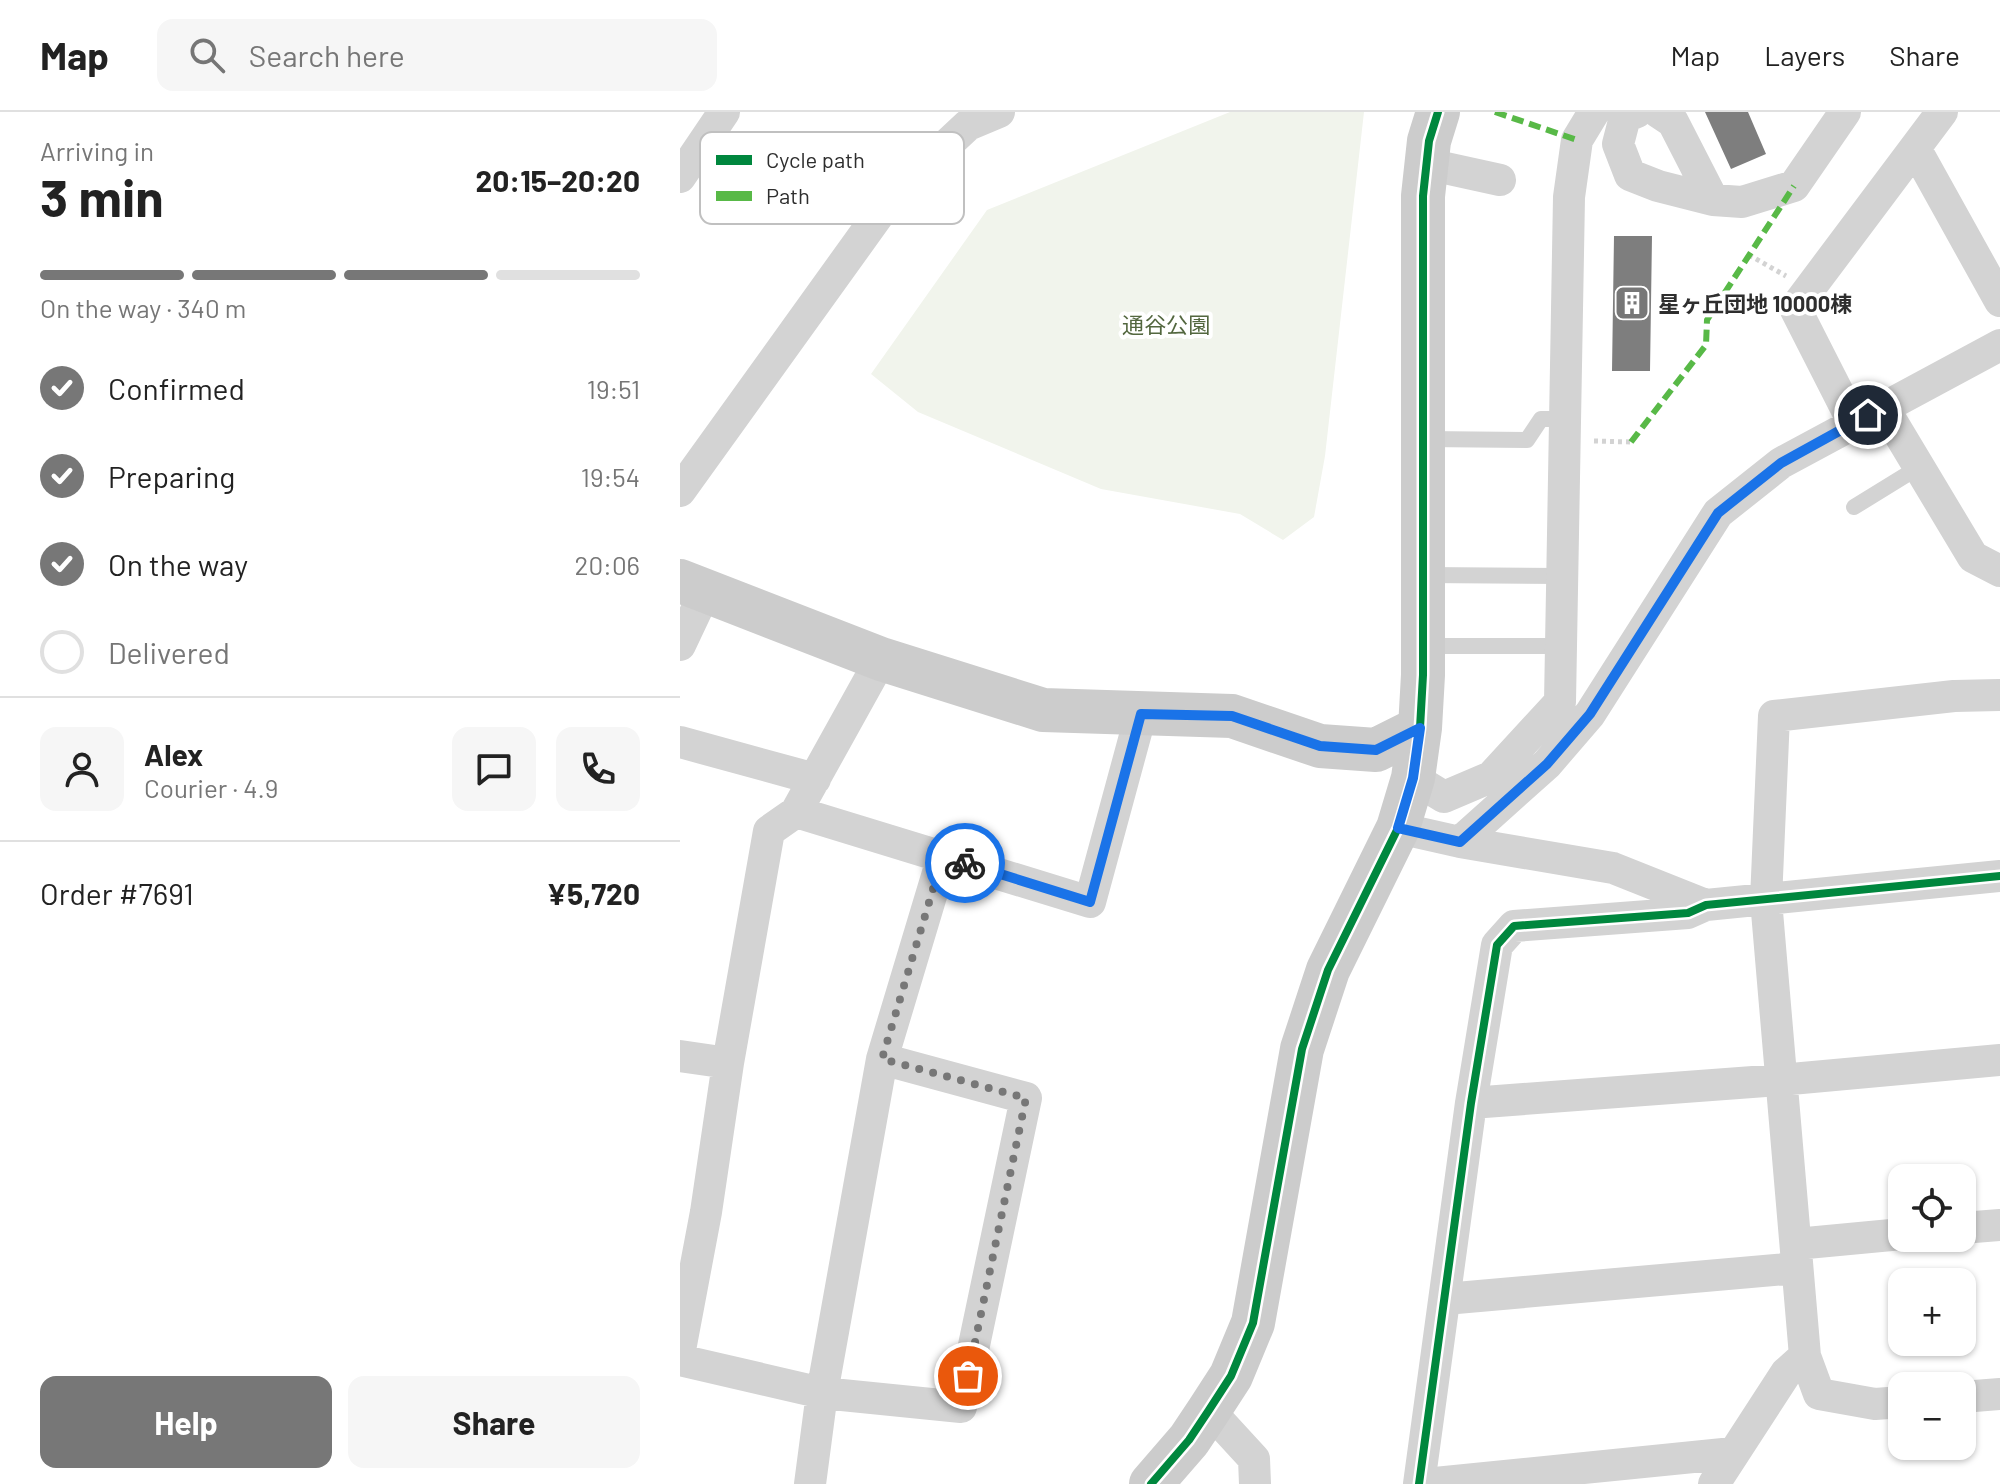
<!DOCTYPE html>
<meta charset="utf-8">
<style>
:root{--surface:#fff;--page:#f6f6f6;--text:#222;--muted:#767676;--line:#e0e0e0;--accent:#777}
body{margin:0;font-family:Barlow,"Noto Sans JP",sans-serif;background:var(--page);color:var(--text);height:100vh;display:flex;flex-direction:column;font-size:30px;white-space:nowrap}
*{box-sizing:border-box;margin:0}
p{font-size:26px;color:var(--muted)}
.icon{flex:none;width:44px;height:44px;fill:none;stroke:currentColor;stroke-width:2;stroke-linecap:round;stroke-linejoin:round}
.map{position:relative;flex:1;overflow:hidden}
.sheet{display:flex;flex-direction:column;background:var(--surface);width:680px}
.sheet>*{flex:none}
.controls{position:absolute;left:1208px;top:1052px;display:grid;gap:16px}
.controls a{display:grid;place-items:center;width:88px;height:88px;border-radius:16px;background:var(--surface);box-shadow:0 2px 6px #0004;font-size:40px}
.pin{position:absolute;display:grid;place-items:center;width:68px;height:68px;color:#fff;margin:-34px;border:4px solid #fff;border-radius:50%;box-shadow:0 2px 8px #0007}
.courier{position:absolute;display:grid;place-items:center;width:80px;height:80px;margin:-40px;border:6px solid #1a73e8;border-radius:50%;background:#fff;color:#222;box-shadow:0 2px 10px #0007}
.summary em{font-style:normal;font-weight:700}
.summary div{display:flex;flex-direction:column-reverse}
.summary{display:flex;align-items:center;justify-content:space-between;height:136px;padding:0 40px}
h1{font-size:52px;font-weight:700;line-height:60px}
.bar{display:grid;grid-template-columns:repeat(4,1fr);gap:12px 8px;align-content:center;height:96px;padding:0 40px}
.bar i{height:10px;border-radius:6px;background:var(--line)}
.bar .current{background:var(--accent)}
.bar p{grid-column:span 4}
.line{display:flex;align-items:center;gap:20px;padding:0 40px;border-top:2px solid var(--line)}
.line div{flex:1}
.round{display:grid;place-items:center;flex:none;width:84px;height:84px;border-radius:16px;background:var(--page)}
ol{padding:0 40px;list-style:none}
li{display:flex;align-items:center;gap:24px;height:88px}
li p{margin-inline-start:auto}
li .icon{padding:8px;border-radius:50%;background:var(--accent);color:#fff;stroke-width:4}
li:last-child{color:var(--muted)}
li i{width:44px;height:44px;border:4px solid var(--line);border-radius:50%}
.primary-button{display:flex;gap:16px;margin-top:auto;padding:16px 40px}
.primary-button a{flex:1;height:92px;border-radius:16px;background:var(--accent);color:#fff;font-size:32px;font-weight:700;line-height:92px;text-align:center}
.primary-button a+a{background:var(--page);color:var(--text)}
header{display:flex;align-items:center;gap:48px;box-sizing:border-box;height:112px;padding:0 40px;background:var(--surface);border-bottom:2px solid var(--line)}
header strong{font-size:38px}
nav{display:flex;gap:44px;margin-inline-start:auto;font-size:28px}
.search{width:560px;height:72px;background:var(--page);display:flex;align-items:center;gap:20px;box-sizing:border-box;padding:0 28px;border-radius:16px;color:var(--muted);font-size:30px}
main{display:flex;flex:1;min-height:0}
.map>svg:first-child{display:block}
.green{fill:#f1f4ec}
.building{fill:#7e7e7e}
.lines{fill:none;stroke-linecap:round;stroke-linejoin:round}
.path{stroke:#d3d3d3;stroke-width:5;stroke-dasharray:4 4;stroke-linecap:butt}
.lane{stroke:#d3d3d3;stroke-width:16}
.street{stroke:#d3d3d3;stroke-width:32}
.secondary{stroke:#ccc;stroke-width:44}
.quiet{stroke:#58b947;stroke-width:6;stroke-dasharray:12 6;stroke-linecap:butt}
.cycleway-casing{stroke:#fff;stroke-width:13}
.cycleway{stroke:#00873e;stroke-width:8}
.done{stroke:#777;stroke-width:8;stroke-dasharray:0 14.4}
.route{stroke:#1a73e8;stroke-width:10}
.labels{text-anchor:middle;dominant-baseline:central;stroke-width:8;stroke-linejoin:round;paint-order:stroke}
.poi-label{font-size:22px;font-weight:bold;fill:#2e2e2e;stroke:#fff;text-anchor:start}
.park-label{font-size:22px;fill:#53673f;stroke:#fff}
.key{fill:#fff;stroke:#c0c0c0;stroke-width:2}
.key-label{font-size:22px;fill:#2e2e2e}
</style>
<header>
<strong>Map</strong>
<div class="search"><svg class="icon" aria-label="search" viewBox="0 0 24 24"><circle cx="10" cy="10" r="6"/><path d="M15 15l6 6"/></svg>Search here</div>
<nav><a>Map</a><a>Layers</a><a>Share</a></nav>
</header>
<main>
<section class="sheet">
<div class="summary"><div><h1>3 min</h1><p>Arriving in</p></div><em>20:15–20:20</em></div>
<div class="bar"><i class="current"></i><i class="current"></i><i class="current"></i><i></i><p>On the way · 340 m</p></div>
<ol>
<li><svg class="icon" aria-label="check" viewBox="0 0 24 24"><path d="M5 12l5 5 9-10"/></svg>Confirmed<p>19:51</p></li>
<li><svg class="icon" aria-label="check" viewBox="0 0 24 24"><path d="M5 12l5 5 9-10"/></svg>Preparing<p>19:54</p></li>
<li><svg class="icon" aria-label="check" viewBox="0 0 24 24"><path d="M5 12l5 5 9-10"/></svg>On the way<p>20:06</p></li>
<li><i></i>Delivered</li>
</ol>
<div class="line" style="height:144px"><a class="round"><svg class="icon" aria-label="person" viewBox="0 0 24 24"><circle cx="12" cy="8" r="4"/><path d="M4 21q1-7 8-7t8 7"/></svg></a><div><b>Alex</b><p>Courier · 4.9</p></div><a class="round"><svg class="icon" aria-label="chat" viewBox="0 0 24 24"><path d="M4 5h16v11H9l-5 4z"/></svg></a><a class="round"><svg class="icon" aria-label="phone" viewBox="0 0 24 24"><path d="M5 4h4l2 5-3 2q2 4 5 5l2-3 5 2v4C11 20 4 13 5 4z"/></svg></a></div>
<div class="line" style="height:104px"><div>Order #7691</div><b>¥5,720</b></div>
<div class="primary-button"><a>Help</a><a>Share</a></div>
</section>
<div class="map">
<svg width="1320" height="1372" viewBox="0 0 1320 1372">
<rect width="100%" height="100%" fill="#fff"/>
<path class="green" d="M550,0h134l-39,344 -11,61 -31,23 -43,-26 -139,-25 -183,-77 -47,-38 116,-164z"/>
<path class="building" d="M1025,0h43l18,42 -35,15z
M934,124h38l-2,135h-38z"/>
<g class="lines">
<path class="path" d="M1069,143l37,21
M914,329l37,1"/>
<path class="lane" d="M745,327l102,1 14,-21h24
M1174,395l65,-40
M744,463l138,1
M746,534h135"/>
<path class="street" d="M957,0l-12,5 -7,27 12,31 28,11 55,14 29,2 52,-16 51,-74
M978,0l15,10 40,78
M1235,36l85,153
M747,52l73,16
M0,65l44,-65
M1203,295l90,150 27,14
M1173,310l-58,-114 147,-196
M0,379l212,-295 76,-71 31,-13
M0,533l25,-53
M0,630l135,37
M733,666l31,19 47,-20 69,-75 9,-505 8,-57 17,-28
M116,700l294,90 51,-188
M718,716l62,14 153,26 93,37
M780,730l87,-78 43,-50 128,-201 63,-50 219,-118
M0,944l48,7 41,-232 27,-19 85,-153
M791,991l309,-23 220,-20
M1282,1116l38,-3
M1116,1132l106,-10
M765,1187l352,-31
M0,1238l26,-138 22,-149
M1125,1244l14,38 56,10 27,-2
M0,1248l142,33 139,14 65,-309 -144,-39
M1282,1285l38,-3
M529,1298l45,49 1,25
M130,1372l12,-91 60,-334 61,-203
M739,1372l52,-381 26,-158 17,-19 174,-13 18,-8 294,-29
M745,1372l308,-31
M1034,1372l72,-111 19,-17 -39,-456 8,-184 180,-20 46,-1"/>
<path class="secondary" d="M0,469l201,78 162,51 189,6 88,30 56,4 44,-22
M471,1372l38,-44 20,-30 22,-34 22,-53 49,-274 26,-79 70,-142 15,-50 7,-50 3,-53v-479l6,-55 9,-29"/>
<path class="quiet" d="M815,0l82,28
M951,330l75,-97 1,-25 87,-134"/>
<defs>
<path id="cycleway" d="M471,1372l38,-44 20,-30 22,-34 22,-53 49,-274 26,-79 70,-142 15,-50 7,-50 3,-53v-479l6,-55 9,-29
M739,1372l52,-381 26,-158 17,-19 174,-13 18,-8 294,-29"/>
</defs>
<use href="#cycleway" class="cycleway-casing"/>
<use href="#cycleway" class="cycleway"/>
</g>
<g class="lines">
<path class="done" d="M285,751l-22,-7 -61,203 144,39 -58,278"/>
<path class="route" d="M285,751l125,39 51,-188 91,2 88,30 56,4 44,-22 -7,50 -15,50 62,14 87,-78 43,-50 128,-201 63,-50 87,-48"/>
</g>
<defs>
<symbol id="building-square" viewBox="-11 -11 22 22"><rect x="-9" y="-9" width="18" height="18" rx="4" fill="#777" stroke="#fff"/><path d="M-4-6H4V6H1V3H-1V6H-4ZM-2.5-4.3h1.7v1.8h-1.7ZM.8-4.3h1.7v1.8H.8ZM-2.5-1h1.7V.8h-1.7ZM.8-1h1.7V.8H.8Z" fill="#fff"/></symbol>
</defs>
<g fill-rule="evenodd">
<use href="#building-square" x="932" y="171" width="40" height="40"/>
</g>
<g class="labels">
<g class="poi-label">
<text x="978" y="191">星ヶ丘団地 10000棟</text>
</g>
<g class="park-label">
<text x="486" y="212">通谷公園</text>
</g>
</g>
<rect x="20" y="20" width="264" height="92" rx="12" class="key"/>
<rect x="36" y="43" width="36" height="10" fill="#00873e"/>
<rect x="36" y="79" width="36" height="10" fill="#58b947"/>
<g class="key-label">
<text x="86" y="56">Cycle path</text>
<text x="86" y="92">Path</text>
</g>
</svg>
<div class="controls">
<a><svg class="icon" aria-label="locate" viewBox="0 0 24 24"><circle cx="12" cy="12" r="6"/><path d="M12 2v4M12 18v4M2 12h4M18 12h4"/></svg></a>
<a>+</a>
<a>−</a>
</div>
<div class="pin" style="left:288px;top:1264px;background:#ea580c"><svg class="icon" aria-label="bag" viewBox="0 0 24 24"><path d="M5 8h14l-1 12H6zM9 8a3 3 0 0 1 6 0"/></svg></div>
<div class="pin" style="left:1188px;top:303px;background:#1f2937"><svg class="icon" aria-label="home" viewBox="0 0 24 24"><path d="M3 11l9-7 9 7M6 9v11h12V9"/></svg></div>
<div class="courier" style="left:285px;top:751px"><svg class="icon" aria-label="bike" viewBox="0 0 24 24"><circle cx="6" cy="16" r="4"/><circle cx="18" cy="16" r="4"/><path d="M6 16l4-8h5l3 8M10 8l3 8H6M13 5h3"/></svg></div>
</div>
</main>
